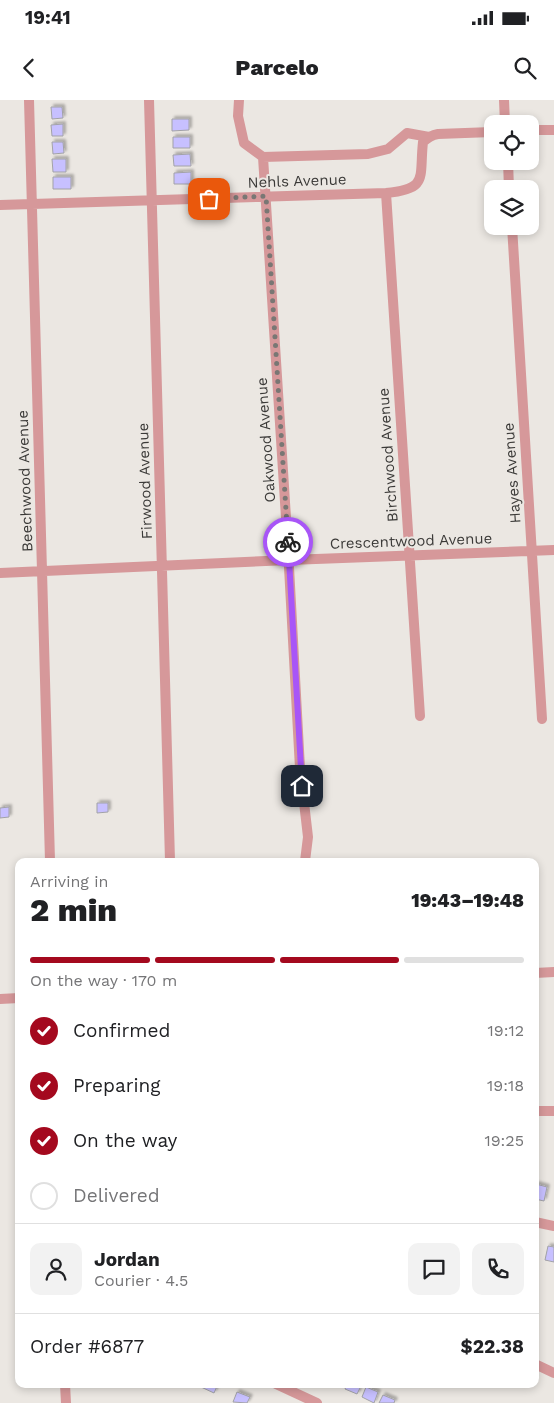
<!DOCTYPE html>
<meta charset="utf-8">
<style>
:root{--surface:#fff;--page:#f2f2f2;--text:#202124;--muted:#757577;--line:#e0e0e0;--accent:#a4091e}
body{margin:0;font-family:"Work Sans",sans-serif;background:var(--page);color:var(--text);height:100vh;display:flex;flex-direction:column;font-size:19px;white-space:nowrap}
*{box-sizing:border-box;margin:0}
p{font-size:16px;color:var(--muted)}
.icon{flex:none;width:28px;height:28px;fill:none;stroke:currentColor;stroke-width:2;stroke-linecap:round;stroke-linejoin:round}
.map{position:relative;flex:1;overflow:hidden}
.side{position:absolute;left:15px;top:758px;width:524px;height:530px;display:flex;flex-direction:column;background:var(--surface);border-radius:10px;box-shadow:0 2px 8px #0003}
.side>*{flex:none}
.fabs{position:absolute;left:484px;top:15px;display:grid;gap:10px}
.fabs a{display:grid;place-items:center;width:55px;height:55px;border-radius:10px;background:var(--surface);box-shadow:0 2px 8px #0003;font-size:25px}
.pin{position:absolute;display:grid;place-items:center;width:42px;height:42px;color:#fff;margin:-21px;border-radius:10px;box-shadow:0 2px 8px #0006}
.courier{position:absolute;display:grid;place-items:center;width:50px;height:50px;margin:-25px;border:4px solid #a855f7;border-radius:50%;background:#fff;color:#222;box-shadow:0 1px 6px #0007}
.overview em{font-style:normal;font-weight:800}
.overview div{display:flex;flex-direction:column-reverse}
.overview{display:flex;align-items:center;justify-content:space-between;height:85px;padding:0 15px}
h1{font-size:32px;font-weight:800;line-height:38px}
.bar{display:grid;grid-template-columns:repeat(4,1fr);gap:8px 5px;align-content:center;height:60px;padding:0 15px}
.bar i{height:6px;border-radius:4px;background:var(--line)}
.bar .current{background:var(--accent)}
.bar p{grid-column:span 4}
.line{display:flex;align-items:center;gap:12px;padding:0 15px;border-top:1px solid var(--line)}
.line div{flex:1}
.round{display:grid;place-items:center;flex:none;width:52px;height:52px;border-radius:10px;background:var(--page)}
ol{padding:0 15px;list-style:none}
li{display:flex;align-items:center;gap:15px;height:55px}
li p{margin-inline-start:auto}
li .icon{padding:5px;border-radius:50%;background:var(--accent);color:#fff;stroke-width:4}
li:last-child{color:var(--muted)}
li i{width:28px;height:28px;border:2px solid var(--line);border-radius:50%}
.status{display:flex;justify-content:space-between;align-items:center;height:35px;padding:0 25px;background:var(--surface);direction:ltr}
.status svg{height:14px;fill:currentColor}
header{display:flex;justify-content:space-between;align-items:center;height:65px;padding:0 15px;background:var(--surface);font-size:22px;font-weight:800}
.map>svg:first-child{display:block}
.building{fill:#c7c0ff;stroke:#a2a2a7;filter:url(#shadow)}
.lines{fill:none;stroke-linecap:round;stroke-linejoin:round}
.minor{stroke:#d6989a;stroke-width:10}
.done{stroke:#797774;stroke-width:5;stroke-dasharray:0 9}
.route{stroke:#a855f7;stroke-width:6}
.labels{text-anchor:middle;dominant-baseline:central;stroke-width:4;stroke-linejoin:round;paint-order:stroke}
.street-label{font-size:15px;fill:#3b3a38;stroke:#ebe7e2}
</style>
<div class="status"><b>19:41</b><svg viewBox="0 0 49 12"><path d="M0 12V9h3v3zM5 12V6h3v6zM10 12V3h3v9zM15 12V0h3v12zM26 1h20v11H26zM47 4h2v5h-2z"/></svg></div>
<header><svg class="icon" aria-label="back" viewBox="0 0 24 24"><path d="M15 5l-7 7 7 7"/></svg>Parcelo<svg class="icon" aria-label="search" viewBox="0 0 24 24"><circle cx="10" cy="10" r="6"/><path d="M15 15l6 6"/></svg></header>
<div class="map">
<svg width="554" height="1303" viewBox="0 0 554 1303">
<defs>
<filter id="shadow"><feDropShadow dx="2.5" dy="-2.5" stdDeviation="1" flood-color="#0004"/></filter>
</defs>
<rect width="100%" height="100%" fill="#ebe7e2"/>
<path class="building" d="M51,7h11l1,11 -11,1z
M172,19h17v11l-17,1z
M63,24v12h-11l-1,-11z
M173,37h17v11h-17z
M52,42h11l1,11 -11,1z
M190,54l1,12h-17l-1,-11z
M52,59h14v13h-13z
M191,72v12h-17v-11z
M53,77h18v12h-18z
M97,703h11v9l-11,1z
M9,707v10l-9,1v-10z
M536,1084l11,3 -3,14 -9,-2z
M548,1146l6,1v15l-9,-2z
M203,1284h15l-4,9 -13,-6z
M347,1284h15l-5,10 -12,-5z
M366,1287l12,5 -4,11 -12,-6z
M237,1292l13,5 -3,6 -14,-1z
M383,1295l12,5 -1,3h-15z"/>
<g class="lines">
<path class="minor" d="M29,0l21,761
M149,0l21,761
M239,0l-1,16 6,27 19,14 25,392 12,219 8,69 -3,24
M504,0l1,24
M530,30h24
M263,57l105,-3 20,-5 19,-16 22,4
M508,61l1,28
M386,93l34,523
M0,105l386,-12c43,-4 33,-15 37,-51 5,-5 9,-7 15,-8l54,-2
M512,126l30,493
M0,473l289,-13 265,-10
M535,873l19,-1
M0,899l19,-1
M535,1011h19
M535,1122l19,4
M535,1264l19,9
M65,1284l1,19
M276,1284l41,19"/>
</g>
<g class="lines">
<path class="done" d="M209,99l57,-3 22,346"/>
<path class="route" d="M288,442l14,244"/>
</g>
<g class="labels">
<g class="street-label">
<text transform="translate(297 81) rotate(-2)">Nehls Avenue</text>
<text transform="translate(266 340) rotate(-94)">Oakwood Avenue</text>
<text transform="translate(388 355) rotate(-94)">Birchwood Avenue</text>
<text transform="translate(512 373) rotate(-94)">Hayes Avenue</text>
<text transform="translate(25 381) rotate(-92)">Beechwood Avenue</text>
<text transform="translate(145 381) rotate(-92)">Firwood Avenue</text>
<text transform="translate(411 441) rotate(-2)">Crescentwood Avenue</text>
</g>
</g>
</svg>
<div class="fabs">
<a><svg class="icon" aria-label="locate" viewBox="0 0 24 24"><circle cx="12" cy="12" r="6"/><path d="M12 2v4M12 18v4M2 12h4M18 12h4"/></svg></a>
<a><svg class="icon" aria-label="layers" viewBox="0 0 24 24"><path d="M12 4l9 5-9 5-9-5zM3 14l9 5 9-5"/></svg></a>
</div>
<div class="pin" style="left:209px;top:99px;background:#ea580c"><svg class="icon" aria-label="bag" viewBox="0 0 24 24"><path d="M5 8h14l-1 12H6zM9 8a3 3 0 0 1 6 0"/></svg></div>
<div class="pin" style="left:302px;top:686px;background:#1f2937"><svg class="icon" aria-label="home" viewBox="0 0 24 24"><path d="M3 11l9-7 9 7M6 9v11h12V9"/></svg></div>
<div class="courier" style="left:288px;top:442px"><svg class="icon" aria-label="bike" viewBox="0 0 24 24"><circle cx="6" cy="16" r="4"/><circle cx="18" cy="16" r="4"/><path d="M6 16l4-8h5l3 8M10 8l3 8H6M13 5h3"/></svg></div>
<section class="side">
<div class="overview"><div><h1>2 min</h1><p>Arriving in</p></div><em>19:43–19:48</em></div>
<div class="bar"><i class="current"></i><i class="current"></i><i class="current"></i><i></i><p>On the way · 170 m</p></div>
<ol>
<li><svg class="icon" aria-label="check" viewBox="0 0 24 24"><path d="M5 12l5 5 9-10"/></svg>Confirmed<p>19:12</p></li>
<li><svg class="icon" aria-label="check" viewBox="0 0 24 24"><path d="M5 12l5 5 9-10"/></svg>Preparing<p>19:18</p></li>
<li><svg class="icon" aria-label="check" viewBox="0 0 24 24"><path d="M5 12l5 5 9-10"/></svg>On the way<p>19:25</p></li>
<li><i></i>Delivered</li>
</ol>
<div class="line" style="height:90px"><a class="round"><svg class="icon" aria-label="person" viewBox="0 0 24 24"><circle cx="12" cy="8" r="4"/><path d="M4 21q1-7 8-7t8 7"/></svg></a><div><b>Jordan</b><p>Courier · 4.5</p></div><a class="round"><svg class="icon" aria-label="chat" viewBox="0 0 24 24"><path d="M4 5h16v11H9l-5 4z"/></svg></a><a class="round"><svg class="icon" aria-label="phone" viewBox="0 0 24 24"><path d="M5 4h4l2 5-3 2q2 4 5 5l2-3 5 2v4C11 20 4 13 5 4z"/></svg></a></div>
<div class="line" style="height:65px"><div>Order #6877</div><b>$22.38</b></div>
</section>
</div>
